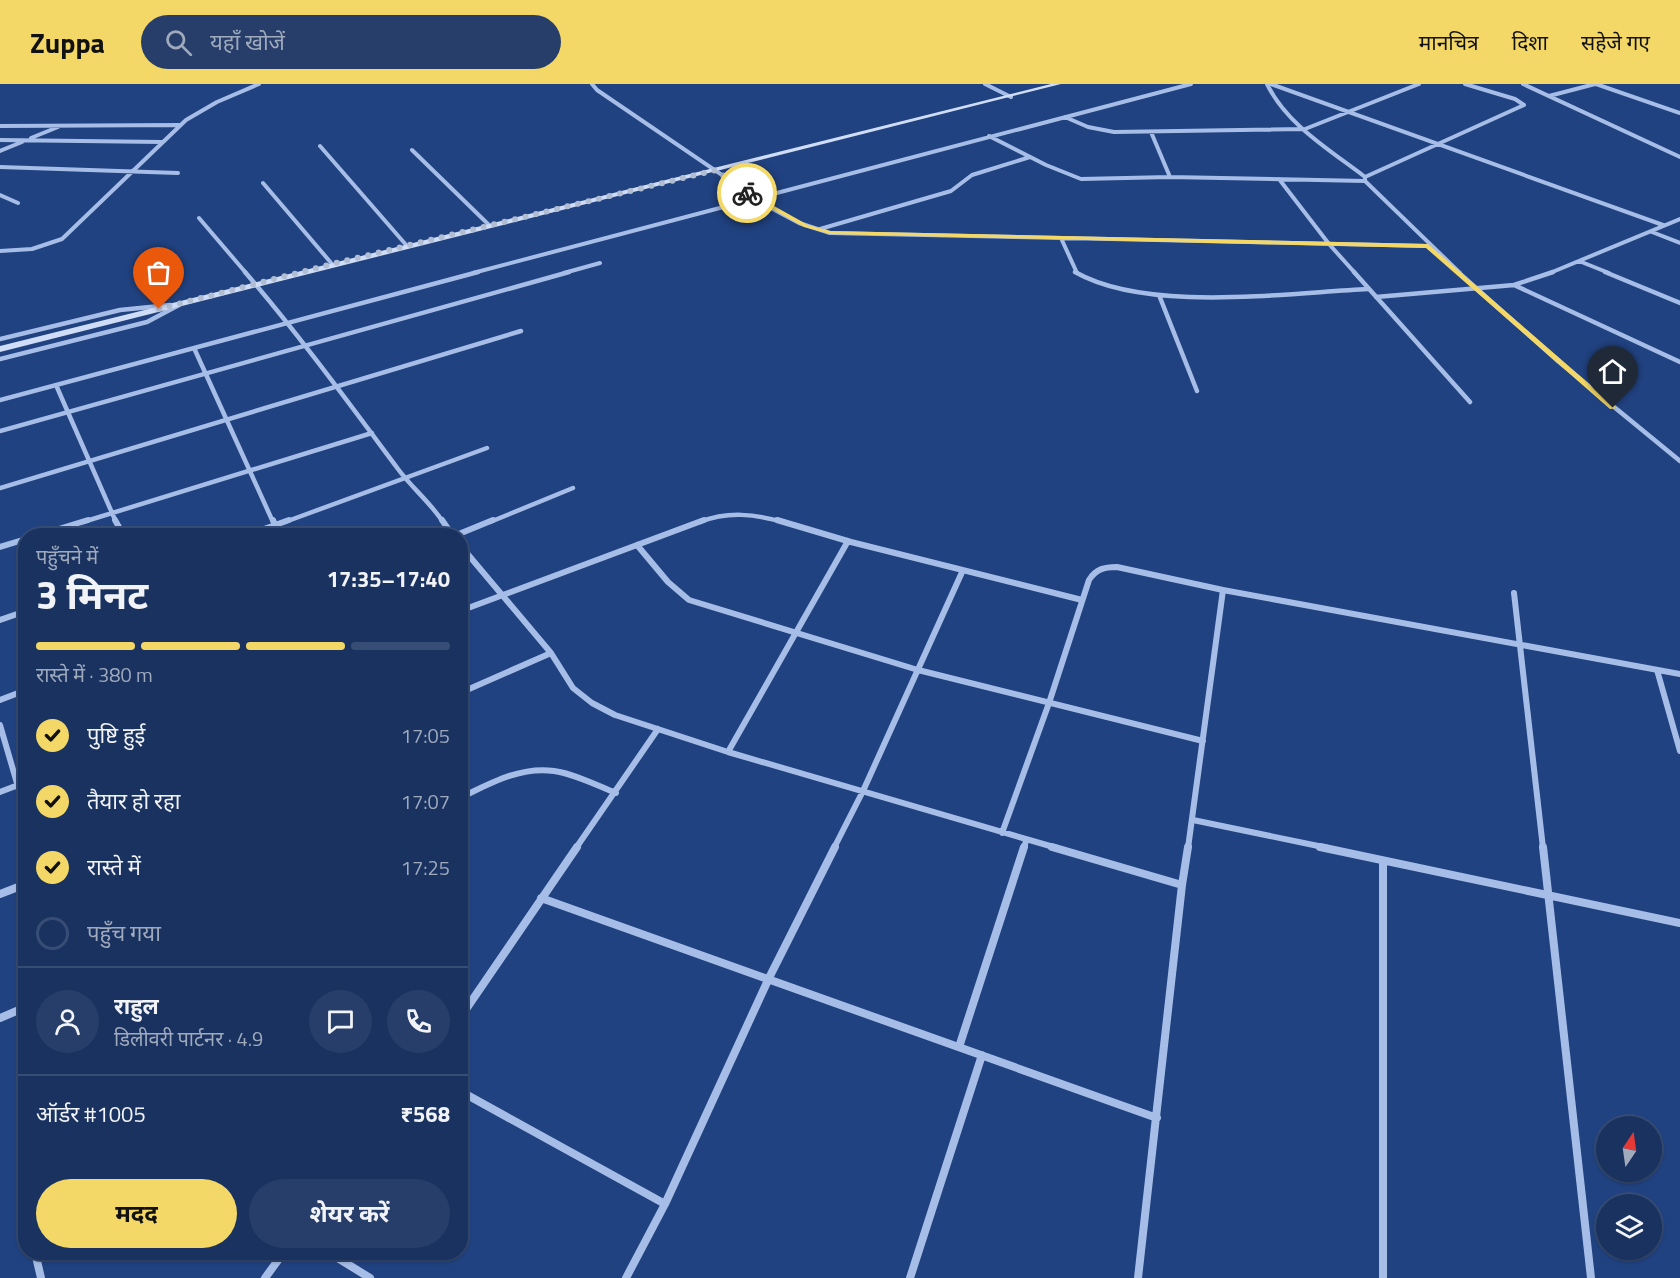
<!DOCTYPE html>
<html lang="hi">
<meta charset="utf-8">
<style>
:root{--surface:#193260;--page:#263e69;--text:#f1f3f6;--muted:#9faabd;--line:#374d75;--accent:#f4d867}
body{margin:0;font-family:"Titillium Web","Noto Sans Devanagari",sans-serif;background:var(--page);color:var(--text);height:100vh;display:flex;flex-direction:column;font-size:22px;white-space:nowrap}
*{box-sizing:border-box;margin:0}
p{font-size:20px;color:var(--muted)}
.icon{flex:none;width:33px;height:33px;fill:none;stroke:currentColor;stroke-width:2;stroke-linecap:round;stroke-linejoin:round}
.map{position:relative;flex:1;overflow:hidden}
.side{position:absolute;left:18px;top:444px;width:450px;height:732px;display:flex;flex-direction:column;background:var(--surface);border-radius:24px;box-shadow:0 2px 4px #0004,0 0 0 2px var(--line)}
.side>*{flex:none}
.needle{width:39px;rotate:13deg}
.tools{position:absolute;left:1596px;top:1032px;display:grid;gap:12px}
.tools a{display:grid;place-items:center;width:66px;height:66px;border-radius:50%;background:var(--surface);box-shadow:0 2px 4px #0004,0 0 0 2px var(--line);font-size:30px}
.pin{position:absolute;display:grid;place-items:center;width:51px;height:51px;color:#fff;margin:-62px -26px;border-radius:50% 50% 50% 0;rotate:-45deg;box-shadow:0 0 6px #0007}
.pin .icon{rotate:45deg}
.courier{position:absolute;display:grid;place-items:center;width:60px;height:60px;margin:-30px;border:4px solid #f4d867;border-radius:50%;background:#fff;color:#222;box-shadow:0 2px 8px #0007}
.head em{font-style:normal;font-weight:700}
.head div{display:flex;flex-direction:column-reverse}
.head{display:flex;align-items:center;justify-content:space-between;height:102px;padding:0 18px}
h1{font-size:39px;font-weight:700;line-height:45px}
.bar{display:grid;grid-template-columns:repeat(4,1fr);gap:9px 6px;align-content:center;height:72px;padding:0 18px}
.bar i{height:8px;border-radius:4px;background:var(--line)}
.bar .active{background:var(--accent)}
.bar p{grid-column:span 4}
.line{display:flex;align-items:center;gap:15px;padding:0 18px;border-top:2px solid var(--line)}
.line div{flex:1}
.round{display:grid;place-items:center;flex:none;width:63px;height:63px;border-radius:32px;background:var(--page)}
ol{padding:0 18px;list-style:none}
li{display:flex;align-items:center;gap:18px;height:66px}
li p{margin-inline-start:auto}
li .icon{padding:6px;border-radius:50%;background:var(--accent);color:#111;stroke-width:4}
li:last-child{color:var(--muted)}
li i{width:33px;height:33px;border:3px solid var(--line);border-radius:50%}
.action{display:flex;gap:12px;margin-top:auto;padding:12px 18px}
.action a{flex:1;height:69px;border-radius:36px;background:var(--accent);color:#111;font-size:24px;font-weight:700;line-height:69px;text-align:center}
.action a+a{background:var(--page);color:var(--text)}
header{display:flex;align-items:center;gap:36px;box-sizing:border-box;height:84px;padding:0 30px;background:var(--accent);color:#111}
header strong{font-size:28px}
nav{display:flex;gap:33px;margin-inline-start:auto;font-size:21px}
.search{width:420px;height:54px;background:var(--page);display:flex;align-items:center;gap:15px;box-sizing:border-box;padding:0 21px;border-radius:33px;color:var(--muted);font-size:22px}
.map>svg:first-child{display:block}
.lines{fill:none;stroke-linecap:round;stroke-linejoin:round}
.street-far3{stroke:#a6bee7;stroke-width:4}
.street-far2{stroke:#a6bee7;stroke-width:4.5}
.street-far1{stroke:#a6bee7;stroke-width:6}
.street{stroke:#a6bee7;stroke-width:8}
.secondary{fill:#d0ddf6;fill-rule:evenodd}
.route{fill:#f4d867}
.done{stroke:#b1bdd3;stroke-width:6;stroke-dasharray:0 10.8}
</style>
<header>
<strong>Zuppa</strong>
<div class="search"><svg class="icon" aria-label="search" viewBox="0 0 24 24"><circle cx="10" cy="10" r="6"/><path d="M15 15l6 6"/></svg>यहाँ खोजें</div>
<nav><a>मानचित्र</a><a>दिशा</a><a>सहेजे गए</a></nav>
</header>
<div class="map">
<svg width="1680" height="1194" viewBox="0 0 1680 1194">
<rect width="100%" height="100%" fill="#214280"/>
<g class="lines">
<path class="street-far3" d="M592,0l5,6 172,117 30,16 31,10 598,13
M985,0l26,13
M1267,0c20,41 63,66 98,93
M1271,0l392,141
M1523,0l157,73
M1596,0l84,29
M1549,12l46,-12
M1065,33l23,10 26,5 191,-3 114,-45
M0,42l179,-1
M1151,48l19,45
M989,52l57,29 35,14 89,-2 195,4
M31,54l27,-11
M0,56l162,2
M320,62l87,100
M412,66l77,75
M0,67l22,-9
M0,83l178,6
M1279,95l50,65 26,29
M263,99l69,81
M0,111l18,8
M199,134l47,55
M820,145l131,-38 21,-16 58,-18
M1652,148l28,11
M1061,154l16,35
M0,167l32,-2 30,-10 124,-119 31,-18 42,-18
M1579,177l30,12
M473,189l718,-189
M564,189l36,-10
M1460,189l-95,-92v-4l159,-72 -9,-6 -50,-15
M1550,189l130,-54"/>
<path class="street-far2" d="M245,188c54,63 103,130 153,197 14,19 32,33 45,53
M1075,188c72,41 210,21 293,17
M1354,188l116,130
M1458,188l100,89 122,100
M1605,188l75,31
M1514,201l166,77
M1159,211l38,96
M1376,213l138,-12 39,-13
M0,255l120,-29 50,-5
M194,264l79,174
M0,275l147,-37 32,-17
M56,301l60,137
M0,316l478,-128
M0,347l569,-159
M0,404l521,-157
M83,438l289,-89
M285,438l202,-74
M490,438l83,-34
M700,438c28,-11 54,-8 83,0"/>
<path class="street-far1" d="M115,436l9,16
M273,436l7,16
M442,436l11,16
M777,436l74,22 231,58
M36,452l52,-16
M245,452l44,-16
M454,452l39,-16
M460,461l91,108 22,35 19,15 23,12 113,37 329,96
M637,461l31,37 21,18 229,70 285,71
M0,463l26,-8
M1514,509l29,255
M460,527l244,-91
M0,536l26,-9
M1657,586l23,81
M460,609l91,-40
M0,616l26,-10
M0,641l26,89
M728,668l120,-211
M0,708l26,-10
M460,714c29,-14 60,-32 94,-27 21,3 42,14 62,22
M1193,736l135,28
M1002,749l47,-130 40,-123c7,-11 15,-13 28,-13l106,23 457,84
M576,764l82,-119
M834,764l29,-57 100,-221
M1024,764l2,-7
M1188,764l35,-258"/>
<path class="street" d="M1052,763l130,38
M1320,763l360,76
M1543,763l48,431
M1383,777v417
M0,810l26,-10
M541,814l616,220
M0,934l26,-11
M460,934l117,-171
M959,963l65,-200
M460,1007l205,113
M26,1126v4
M35,1168l6,26
M328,1168l42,26
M265,1194l19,-26
M626,1194l39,-74 104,-226 66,-131
M910,1194l72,-223
M1138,1194l44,-393 6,-38"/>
<path class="secondary" d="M1051,0h10l-1061,268v-6z"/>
</g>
<path class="route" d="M745,108h4l59,33 22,6 598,13 189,164 -7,1 -184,-161 -596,-14 -26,-7 -59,-33z"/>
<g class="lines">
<path class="done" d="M159,225l173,-45 384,-94 31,23"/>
</g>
</svg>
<div class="tools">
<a><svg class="needle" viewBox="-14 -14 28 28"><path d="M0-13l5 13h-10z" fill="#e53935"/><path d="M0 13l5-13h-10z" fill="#9faabd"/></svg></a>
<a><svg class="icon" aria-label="layers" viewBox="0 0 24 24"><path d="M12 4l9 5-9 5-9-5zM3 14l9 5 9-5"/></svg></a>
</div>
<div class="pin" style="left:159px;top:225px;background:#ea580c"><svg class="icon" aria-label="bag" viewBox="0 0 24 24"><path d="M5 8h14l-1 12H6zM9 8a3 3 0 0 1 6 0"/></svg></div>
<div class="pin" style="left:1613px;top:324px;background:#1f2937"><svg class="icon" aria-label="home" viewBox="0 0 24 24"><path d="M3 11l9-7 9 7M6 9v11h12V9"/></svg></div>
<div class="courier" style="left:747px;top:109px"><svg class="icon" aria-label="bike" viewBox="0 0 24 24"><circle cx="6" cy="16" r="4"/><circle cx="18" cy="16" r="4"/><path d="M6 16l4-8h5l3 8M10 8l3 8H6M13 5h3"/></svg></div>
<section class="side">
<div class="head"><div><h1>3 मिनट</h1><p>पहुँचने में</p></div><em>17:35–17:40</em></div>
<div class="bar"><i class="active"></i><i class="active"></i><i class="active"></i><i></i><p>रास्ते में · 380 m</p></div>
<ol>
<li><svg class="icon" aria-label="check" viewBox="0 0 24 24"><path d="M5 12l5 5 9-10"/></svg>पुष्टि हुई<p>17:05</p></li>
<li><svg class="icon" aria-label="check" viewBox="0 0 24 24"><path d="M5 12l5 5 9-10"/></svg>तैयार हो रहा<p>17:07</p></li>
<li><svg class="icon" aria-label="check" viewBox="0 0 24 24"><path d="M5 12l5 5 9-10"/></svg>रास्ते में<p>17:25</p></li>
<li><i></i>पहुँच गया</li>
</ol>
<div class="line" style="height:108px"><a class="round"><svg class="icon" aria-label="person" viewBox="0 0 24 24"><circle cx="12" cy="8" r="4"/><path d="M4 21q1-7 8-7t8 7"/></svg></a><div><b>राहुल</b><p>डिलीवरी पार्टनर · 4.9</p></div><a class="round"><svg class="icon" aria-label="chat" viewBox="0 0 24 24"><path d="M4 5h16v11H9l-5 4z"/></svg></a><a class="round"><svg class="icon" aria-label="phone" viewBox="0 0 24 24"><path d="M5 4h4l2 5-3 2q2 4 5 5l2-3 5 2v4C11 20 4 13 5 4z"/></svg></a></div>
<div class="line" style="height:78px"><div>ऑर्डर #1005</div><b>₹568</b></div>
<div class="action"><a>मदद</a><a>शेयर करें</a></div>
</section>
</div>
